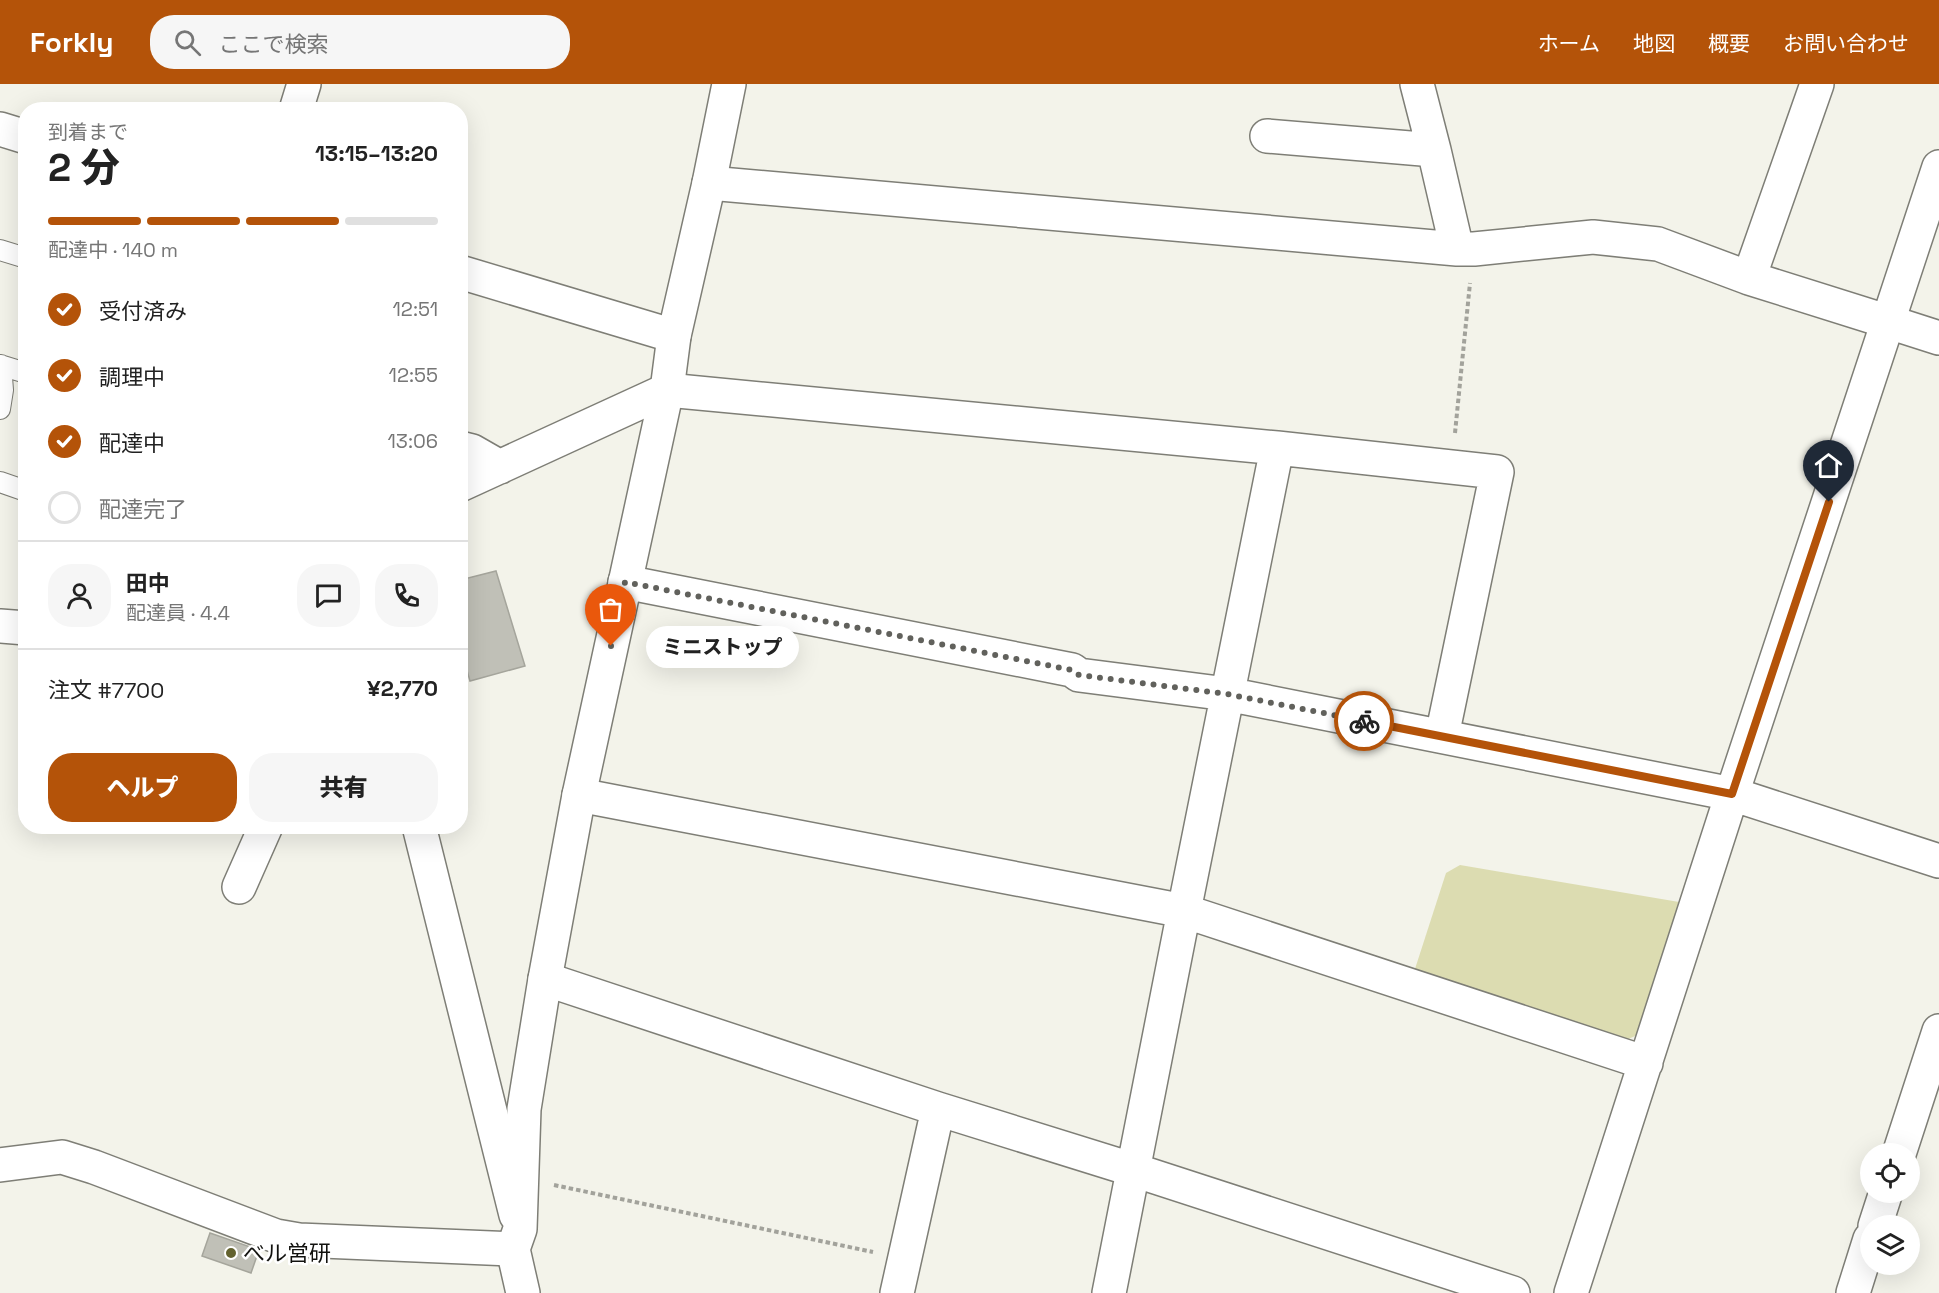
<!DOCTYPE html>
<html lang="ja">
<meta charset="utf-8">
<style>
:root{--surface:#fff;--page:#f6f6f6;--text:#222;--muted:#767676;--line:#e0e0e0;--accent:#b45309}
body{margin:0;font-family:"Space Grotesk","Noto Sans JP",sans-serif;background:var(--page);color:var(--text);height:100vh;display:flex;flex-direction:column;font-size:22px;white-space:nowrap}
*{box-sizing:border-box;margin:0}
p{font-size:20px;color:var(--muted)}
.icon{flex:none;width:33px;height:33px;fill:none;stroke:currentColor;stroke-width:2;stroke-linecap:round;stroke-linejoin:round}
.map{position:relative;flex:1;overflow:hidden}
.drawer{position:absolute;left:18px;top:18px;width:450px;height:732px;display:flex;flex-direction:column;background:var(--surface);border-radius:24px;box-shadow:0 6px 24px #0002}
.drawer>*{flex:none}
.controls{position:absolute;left:1860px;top:1059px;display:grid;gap:12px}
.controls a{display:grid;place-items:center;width:60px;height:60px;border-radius:50%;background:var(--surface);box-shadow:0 6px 24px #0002;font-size:30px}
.pin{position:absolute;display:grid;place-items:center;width:51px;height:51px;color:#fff;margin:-62px -26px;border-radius:50% 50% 50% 0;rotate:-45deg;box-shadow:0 0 6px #0007}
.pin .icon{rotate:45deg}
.courier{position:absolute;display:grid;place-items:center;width:60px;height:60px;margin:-30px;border:4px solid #b45309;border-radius:50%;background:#fff;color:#222;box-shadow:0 2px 8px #0007}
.bubble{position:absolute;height:42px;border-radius:21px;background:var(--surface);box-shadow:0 6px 24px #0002;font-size:20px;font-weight:800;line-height:42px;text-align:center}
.head em{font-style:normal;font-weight:800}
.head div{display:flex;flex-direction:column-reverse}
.head{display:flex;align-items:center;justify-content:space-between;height:102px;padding:0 30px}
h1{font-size:39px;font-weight:800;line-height:45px}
.bar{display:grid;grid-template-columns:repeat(4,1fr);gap:9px 6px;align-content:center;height:72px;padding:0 30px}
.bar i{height:8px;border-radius:4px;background:var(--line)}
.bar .current{background:var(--accent)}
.bar p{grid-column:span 4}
.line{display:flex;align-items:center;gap:15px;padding:0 30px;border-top:2px solid var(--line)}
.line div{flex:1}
.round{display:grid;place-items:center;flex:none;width:63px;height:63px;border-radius:24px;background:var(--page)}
ol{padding:0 30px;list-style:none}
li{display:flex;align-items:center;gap:18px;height:66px}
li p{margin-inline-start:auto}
li .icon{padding:6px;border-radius:50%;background:var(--accent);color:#fff;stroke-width:4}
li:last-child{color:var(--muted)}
li i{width:33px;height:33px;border:3px solid var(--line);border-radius:50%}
.button{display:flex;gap:12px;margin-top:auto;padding:12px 30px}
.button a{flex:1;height:69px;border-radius:24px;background:var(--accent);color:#fff;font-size:24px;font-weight:800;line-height:69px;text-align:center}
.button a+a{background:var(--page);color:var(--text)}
header{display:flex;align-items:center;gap:36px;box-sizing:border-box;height:84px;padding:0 30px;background:var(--accent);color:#fff}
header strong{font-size:28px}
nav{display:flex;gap:33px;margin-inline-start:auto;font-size:21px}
.search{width:420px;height:54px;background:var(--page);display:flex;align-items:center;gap:15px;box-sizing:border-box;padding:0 21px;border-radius:24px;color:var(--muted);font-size:22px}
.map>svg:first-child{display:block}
.green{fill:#dcdcb1}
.building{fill:#c0c0b7;stroke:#a5a59c;stroke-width:1.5}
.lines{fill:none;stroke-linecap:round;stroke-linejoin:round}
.lane-casing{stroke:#7e7e76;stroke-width:22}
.street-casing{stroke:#7e7e76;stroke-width:36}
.secondary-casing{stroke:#7e7e76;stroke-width:36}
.path{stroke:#a2a29b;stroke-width:4;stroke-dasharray:4.5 3;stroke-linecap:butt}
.lane{stroke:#fff;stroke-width:20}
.street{stroke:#fff;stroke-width:33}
.secondary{stroke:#fff;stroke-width:33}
.done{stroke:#61615c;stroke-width:6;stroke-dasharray:0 10.8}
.route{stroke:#b45309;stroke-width:8}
.poi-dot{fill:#63622f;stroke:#fff;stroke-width:2}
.labels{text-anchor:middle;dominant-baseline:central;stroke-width:5;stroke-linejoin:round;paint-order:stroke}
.poi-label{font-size:22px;fill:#12120f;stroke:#fff;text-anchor:start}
</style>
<header>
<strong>Forkly</strong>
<div class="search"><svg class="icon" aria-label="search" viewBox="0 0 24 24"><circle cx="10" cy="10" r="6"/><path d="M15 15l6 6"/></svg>ここで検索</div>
<nav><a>ホーム</a><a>地図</a><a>概要</a><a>お問い合わせ</a></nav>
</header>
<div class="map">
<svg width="1939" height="1209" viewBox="0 0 1939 1209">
<rect width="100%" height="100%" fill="#f3f3ea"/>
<path class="green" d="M1460,781l225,38 -43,130 -16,7 -212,-68 32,-99z"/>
<path class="building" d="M496,487l29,95 -55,15 -10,-35v-66z
M210,1149l49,17 -8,23 -49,-17z"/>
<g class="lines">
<defs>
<path id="lane" d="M0,166l26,8
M0,281l26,8
M0,325l3,-19 -2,-25
M0,398l26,9"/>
<path id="street" d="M1417,0l17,66 23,99
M296,26l8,-26
M0,45l26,8
M1267,52l167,14
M709,99l748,66h17l119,-12 65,7 91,34 140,44
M460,188l214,64
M1749,194l68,-194
M460,364l12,3 28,16
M1277,364l220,24 -55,264
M460,401l207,-95 610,58 -93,463 -75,382
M625,498l447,88 7,5 148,19 505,100 207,67
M0,542l26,2
M579,711l605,116 462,152
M419,742l97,389
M239,803l27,-61
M545,895l393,130 196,61 379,123
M0,1081l62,-8 32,10 182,69 23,4 214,9
M897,1209l41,-184
M1571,1209l161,-499 207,-627"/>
<path id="secondary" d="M1889,238l50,16
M1899,1070l40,-123
M1875,1142l11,-34
M523,1209l-10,-44 7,-20 4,-120 21,-130 34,-184 88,-405 7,-54 35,-153 20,-99
M1853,1209l17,-54"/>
</defs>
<use href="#lane" class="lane-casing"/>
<use href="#street" class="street-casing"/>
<use href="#secondary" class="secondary-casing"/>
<path class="path" d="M1455,349l15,-150
M554,1101l319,67"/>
<use href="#lane" class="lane"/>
<use href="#street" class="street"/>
<use href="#secondary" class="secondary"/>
</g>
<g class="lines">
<path class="done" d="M611,562l14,-64 447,88 7,5 148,19 137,27"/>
<path class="route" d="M1364,637l368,73 97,-292"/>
</g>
<circle class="poi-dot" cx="231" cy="1169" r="6"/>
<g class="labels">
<g class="poi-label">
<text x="243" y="1169">べル営研</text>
</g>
</g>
</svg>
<div class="controls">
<a><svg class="icon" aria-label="locate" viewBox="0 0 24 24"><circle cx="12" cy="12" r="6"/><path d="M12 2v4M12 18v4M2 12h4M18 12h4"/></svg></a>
<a><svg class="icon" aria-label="layers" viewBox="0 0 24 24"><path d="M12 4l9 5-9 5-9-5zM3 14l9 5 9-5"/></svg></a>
</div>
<div class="pin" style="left:611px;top:562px;background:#ea580c"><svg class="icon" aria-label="bag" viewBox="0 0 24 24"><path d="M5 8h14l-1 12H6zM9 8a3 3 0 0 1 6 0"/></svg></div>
<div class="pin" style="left:1829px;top:418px;background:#1f2937"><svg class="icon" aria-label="home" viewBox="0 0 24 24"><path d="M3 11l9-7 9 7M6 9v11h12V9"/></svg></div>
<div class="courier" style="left:1364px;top:637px"><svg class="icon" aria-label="bike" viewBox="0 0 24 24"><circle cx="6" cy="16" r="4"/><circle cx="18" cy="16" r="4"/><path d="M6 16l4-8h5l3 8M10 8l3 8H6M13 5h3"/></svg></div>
<div class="bubble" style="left:646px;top:542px;width:153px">ミニストップ</div>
<section class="drawer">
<div class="head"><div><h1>2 分</h1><p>到着まで</p></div><em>13:15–13:20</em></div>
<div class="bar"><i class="current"></i><i class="current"></i><i class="current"></i><i></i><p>配達中 · 140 m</p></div>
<ol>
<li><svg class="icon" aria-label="check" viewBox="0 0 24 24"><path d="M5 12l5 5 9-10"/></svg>受付済み<p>12:51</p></li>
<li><svg class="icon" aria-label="check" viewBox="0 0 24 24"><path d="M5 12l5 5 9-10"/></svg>調理中<p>12:55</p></li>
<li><svg class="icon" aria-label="check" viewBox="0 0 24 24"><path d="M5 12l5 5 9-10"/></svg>配達中<p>13:06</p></li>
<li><i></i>配達完了</li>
</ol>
<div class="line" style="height:108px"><a class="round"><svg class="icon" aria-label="person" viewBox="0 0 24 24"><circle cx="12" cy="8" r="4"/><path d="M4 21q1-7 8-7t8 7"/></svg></a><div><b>田中</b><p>配達員 · 4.4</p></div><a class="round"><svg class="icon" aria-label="chat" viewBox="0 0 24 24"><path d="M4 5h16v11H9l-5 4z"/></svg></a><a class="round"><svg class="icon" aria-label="phone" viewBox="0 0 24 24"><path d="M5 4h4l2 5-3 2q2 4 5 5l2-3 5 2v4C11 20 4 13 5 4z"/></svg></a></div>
<div class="line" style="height:78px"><div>注文 #7700</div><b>¥2,770</b></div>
<div class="button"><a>ヘルプ</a><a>共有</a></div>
</section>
</div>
